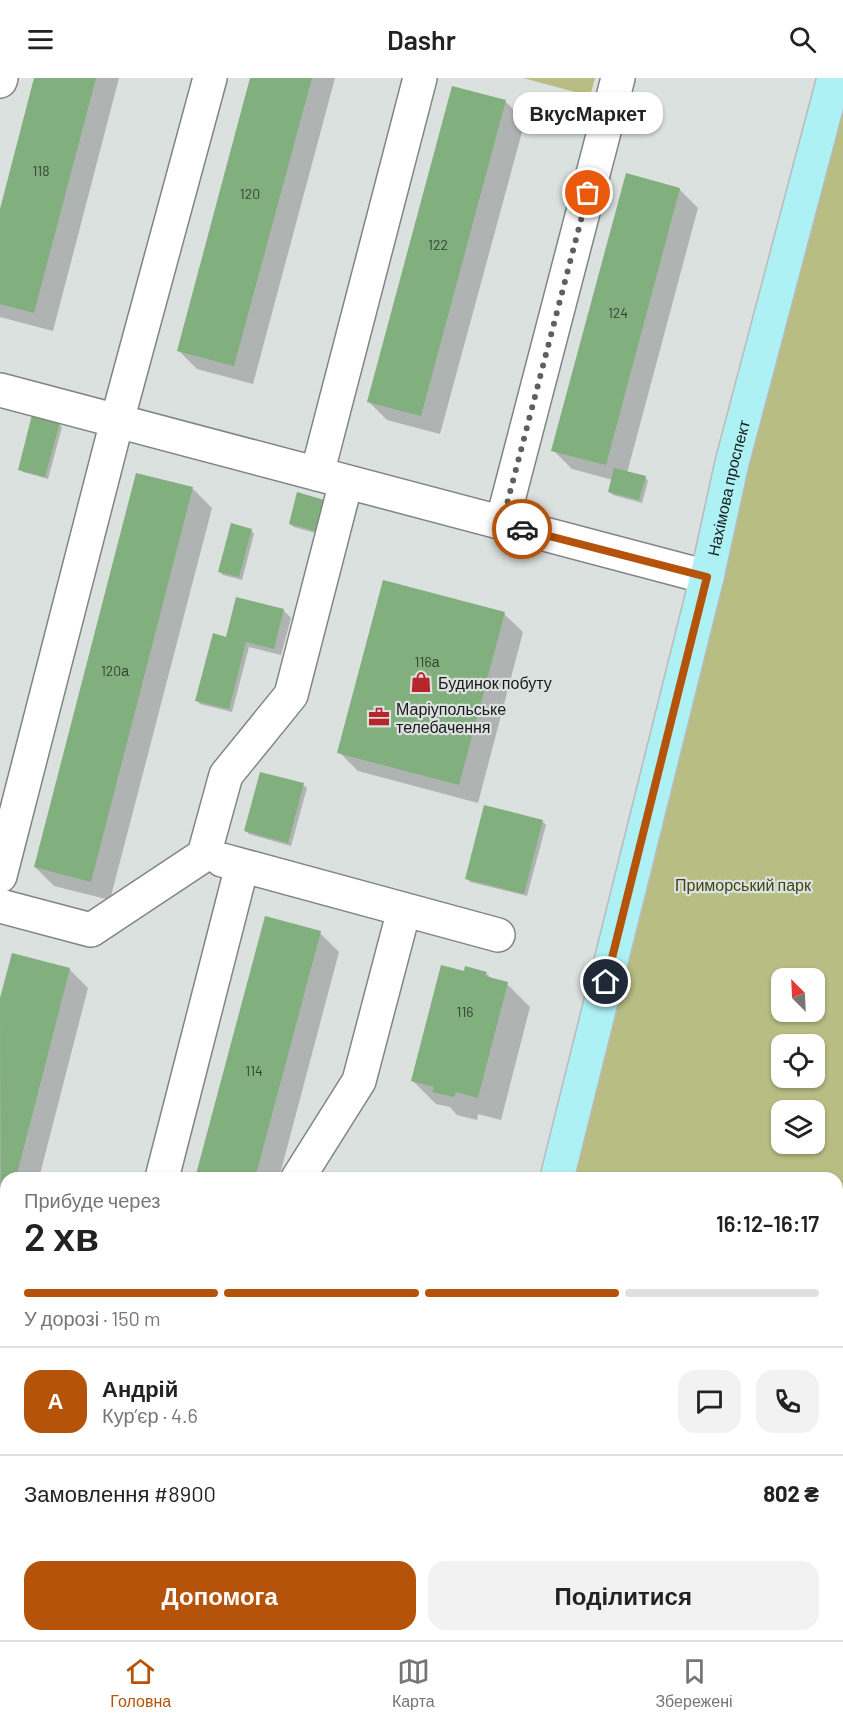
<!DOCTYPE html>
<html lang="uk">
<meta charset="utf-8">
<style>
:root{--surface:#fff;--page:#f2f2f2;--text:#222;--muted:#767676;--line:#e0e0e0;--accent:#b45309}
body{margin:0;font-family:Barlow,sans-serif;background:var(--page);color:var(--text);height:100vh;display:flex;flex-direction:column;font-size:22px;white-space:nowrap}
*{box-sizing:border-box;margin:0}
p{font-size:20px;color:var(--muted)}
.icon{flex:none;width:33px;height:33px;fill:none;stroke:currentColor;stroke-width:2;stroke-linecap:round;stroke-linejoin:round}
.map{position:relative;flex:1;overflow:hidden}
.panel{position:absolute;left:0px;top:1094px;width:843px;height:470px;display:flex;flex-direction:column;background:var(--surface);border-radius:18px 18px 0 0;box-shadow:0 2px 4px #0004}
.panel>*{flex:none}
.needle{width:39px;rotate:336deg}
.tools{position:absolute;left:771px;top:890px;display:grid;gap:12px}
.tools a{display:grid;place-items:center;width:54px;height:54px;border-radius:12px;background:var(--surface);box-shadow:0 2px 4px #0004;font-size:30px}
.pin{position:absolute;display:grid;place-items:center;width:51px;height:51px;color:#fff;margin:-26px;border:3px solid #fff;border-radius:50%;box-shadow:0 2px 6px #0007}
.courier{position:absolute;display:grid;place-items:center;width:60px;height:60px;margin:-30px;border:4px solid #b45309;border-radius:50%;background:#fff;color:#222;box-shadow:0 2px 8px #0007}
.bubble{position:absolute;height:42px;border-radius:18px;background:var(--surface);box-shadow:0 2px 4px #0004;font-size:20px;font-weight:600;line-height:42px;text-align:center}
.overview em{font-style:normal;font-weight:600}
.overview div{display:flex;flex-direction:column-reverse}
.overview{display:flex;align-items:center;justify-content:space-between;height:102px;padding:0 24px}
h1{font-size:39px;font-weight:600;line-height:45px}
.bar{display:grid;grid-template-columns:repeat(4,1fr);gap:9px 6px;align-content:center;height:72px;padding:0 24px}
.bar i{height:8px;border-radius:4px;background:var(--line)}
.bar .active{background:var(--accent)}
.bar p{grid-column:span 4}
.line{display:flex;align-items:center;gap:15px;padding:0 24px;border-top:2px solid var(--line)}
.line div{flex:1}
.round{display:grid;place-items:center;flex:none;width:63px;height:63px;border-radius:18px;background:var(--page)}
.button{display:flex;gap:12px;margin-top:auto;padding:12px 24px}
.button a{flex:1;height:69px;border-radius:18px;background:var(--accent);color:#fff;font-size:24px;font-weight:600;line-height:69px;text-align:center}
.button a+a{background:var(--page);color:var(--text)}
header{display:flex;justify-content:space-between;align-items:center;height:78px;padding:0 24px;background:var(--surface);font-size:27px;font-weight:600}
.menu{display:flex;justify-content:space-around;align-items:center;height:84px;border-top:2px solid var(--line);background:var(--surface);font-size:16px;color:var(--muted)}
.menu a{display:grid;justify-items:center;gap:3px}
.menu .active{color:var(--accent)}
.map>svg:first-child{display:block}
.green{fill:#b7bd83;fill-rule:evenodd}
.shadow{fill:#0003}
.building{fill:#81af7d}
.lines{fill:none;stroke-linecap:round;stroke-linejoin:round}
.minor-casing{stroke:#808583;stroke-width:36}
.major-casing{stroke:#bababa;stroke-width:36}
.minor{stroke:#fff;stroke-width:33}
.major{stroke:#adf1f5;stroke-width:33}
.done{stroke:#5c605f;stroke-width:6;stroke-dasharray:0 10.8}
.route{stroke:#b45309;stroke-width:8}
.labels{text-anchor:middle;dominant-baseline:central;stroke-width:4.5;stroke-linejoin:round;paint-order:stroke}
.number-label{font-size:14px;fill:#323f33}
.street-label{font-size:16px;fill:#181a1a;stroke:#dbe1df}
.poi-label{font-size:16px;fill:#181a1a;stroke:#dbe1df;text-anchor:start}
.park-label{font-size:16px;fill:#414513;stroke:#dbe1df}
</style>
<header><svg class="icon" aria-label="menu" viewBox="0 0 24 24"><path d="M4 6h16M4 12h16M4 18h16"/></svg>Dashr<svg class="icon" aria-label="search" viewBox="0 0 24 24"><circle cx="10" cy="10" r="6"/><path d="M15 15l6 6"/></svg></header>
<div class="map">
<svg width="843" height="1562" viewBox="0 0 843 1562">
<rect width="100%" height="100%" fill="#dbe1df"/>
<path class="green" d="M523,0h72l-5,18z
M843,20v1542h-400l2,-5h392v-457l-274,-1zM782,900h32v33h-32zM782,966h32v33h-32zM782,1032h32v33h-32z"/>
<path class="shadow" d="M36,0h83l-66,253 -53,-14v-102z
M252,0h83l-82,306 -56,-15 -19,-19z
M453,10l53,14 19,19 -85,313 -53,-14 -19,-19z
M679,111l19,19 -71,265 18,4 3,4 -6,22 -29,-8 -3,-3 3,-12 -41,-11 -19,-19z
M59,346l3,3 -14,52 -25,-7 -3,-3z
M137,397l56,14 19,19 -102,392 -56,-14 -19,-19z
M331,425l-5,33 -32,-9 -4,-3z
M251,452l3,4 -12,46 -19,-5 -3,-3z
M283,532l8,8 -10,37 -32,-8 -17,65 -32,-8 -3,-4 34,-61z
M504,536l19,18 -45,171 -120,-32 -19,-19z
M303,707l4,3 -16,58 -42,-12 -3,-3z
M542,743l4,4 -19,71 -57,-14 -3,-4z
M320,855l19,19 -60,226h-82z
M13,877l56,14 19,19 -49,190h-33v129l-6,23v-326z
M465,895h21l7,7 14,4 23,23 -29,113 -23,-6 -1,6 -20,-5 -7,-8 -14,-3 -23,-23z
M275,1557h87l-1,5h-88z"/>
<path class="building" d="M34,0h62l-62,235 -34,-9v-95z
M250,0h62l-78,288 -57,-15z
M452,8l54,14 -85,316 -54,-14z
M626,95l54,15 -74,277 -55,-14z
M32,337l28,7 -15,55 -27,-7z
M614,390l32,8 -7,24 -31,-8z
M136,395l57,14 -102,395 -57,-15z
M297,414l34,10 -8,31 -34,-9z
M231,445l21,6 -13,48 -21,-5z
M383,502l122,32 -46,173 -122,-32z
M236,519l48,12 -10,40 -28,-7 -17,67 -34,-8 18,-68 13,4z
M260,694l44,11 -16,60 -44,-12z
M484,727l59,15 -19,74 -59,-15z
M265,838l56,15 -66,247h-60z
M12,875l58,15 -54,210h-10v38l-5,20 -1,-238z
M441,887l23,6 1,-5 22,6 -2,4 23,6 -30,116 -22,-6 -2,5 -22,-5 2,-5 -23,-6z
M273,1557h66l-1,5h-66z"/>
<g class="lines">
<defs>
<path id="minor" d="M0,3l1,-3
M0,312l707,187
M317,396l103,-396
M502,445l116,-445
M222,782l276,75
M0,798l117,-455 93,-343
M0,828l91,24 113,-75 22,-80 65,-80 55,-213
M162,1100l80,-312
M298,1100l61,-97 45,-171
M232,1562l1,-5"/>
<g id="major">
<path id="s1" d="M557,1100l150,-601 25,-114 102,-385"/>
<path d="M440,1562l2,-5"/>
</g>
</defs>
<use href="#minor" class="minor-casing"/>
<use href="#major" class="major-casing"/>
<use href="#minor" class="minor"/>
<use href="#major" class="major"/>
</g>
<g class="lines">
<path class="done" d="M522,451l-20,-6 86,-330"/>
<path class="route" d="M522,451l185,48 -101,405"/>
</g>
<defs>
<symbol id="shop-bare" viewBox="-9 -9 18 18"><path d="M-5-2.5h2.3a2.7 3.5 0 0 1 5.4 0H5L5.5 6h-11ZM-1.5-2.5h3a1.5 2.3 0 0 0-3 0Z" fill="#b6262a" stroke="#dbe1df" stroke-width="2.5" paint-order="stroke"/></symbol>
<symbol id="office-bare" viewBox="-9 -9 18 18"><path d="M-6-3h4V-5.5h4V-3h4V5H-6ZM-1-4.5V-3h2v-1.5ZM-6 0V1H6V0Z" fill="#b6262a" stroke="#dbe1df" stroke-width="2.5" paint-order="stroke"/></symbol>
</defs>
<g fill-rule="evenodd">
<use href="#shop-bare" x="406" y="589" width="30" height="30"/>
<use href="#office-bare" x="364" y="624" width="30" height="30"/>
</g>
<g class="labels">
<g class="number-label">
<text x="41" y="92">118</text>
<text x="250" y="115">120</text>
<text x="438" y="166">122</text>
<text x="618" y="234">124</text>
<text x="427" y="583">116а</text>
<text x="115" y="592">120а</text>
<text x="465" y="933">116</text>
<text x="254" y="992">114</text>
</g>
<g class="street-label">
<text stroke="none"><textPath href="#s1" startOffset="711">Нахімова проспект</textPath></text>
</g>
<g class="poi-label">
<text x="438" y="604">Будинок побуту</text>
<text x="396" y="630">Маріупольське<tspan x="396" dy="18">телебачення</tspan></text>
</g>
<g class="park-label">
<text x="743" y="806">Приморський парк</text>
</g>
</g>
</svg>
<div class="tools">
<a><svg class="needle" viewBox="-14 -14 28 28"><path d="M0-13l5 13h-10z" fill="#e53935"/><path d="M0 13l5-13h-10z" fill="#767676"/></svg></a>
<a><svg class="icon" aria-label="locate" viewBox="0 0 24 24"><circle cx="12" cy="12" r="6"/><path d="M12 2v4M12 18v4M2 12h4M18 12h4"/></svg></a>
<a><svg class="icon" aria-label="layers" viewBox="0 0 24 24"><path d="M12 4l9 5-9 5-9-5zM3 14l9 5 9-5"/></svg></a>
</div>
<div class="pin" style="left:588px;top:115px;background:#ea580c"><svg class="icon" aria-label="bag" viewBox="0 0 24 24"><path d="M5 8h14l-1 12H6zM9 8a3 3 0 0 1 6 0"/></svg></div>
<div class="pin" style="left:606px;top:904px;background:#1f2937"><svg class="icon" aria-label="home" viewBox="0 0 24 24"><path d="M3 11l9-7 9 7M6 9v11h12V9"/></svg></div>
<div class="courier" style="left:522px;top:451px"><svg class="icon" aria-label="car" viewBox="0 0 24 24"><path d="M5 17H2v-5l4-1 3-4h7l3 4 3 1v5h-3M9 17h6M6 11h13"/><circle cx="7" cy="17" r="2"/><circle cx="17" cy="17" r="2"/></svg></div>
<div class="bubble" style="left:513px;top:14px;width:150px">ВкусМаркет</div>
<section class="panel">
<div class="overview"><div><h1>2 хв</h1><p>Прибуде через</p></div><em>16:12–16:17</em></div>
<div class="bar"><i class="active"></i><i class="active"></i><i class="active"></i><i></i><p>У дорозі · 150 m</p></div>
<div class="line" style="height:108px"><b class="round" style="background:var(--accent);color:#fff">А</b><div><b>Андрій</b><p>Кур’єр · 4.6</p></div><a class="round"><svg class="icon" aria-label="chat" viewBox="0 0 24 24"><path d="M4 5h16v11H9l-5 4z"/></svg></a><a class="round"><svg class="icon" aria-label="phone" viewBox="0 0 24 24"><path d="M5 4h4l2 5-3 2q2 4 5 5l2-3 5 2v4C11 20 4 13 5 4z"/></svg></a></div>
<div class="line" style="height:78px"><div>Замовлення #8900</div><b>802 ₴</b></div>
<div class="button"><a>Допомога</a><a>Поділитися</a></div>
</section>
</div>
<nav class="menu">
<a class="active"><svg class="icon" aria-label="home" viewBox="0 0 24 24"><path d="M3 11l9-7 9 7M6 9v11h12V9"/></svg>Головна</a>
<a><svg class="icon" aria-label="map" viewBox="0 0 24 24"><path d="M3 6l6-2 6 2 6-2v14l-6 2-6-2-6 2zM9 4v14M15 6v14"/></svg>Карта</a>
<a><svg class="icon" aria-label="saved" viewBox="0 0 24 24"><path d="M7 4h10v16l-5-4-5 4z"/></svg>Збережені</a>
</nav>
